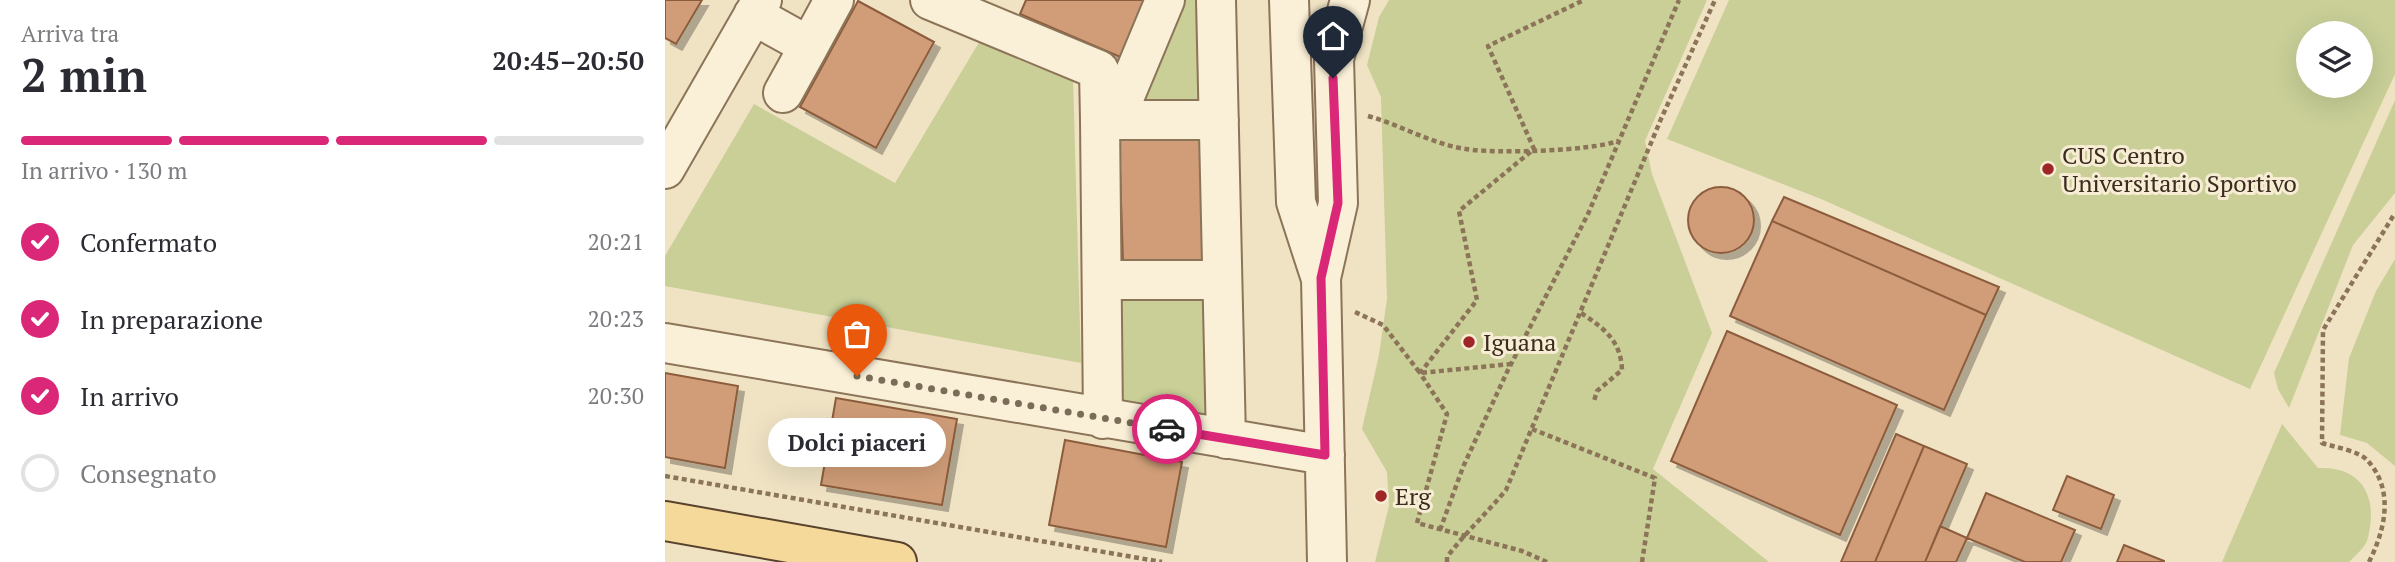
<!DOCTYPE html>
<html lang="it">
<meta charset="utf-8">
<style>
:root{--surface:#fff;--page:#f2f2f3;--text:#2b2b33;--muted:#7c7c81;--line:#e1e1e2;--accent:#db2777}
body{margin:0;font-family:"PT Serif",serif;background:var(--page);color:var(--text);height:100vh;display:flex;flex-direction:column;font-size:26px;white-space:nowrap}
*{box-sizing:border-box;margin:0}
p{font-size:23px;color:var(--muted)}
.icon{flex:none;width:38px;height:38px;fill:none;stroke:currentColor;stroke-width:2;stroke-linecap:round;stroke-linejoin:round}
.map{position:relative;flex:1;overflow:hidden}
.drawer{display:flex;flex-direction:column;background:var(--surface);width:665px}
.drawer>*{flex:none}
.tools{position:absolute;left:1631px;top:21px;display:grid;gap:14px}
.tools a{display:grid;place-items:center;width:77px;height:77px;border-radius:50%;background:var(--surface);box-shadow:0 7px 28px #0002;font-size:35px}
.pin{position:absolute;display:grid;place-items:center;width:60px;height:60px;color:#fff;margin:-72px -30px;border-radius:50% 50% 50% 0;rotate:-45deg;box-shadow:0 0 7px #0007}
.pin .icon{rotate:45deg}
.courier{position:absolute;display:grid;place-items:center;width:70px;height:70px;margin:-35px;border:5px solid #db2777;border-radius:50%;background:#fff;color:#222;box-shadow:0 2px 9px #0007}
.bubble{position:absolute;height:49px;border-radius:24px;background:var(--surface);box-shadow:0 7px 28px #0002;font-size:23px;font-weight:600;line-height:49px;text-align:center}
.head em{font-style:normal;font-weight:600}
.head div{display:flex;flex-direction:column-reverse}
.head{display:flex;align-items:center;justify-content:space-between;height:119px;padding:0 21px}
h1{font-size:46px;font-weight:600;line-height:52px}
.bar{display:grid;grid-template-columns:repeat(4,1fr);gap:10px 7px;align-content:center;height:84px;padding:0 21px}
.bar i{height:9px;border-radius:5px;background:var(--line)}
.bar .active{background:var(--accent)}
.bar p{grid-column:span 4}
ol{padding:0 21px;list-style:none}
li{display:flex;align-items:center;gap:21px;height:77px}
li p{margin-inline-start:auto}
li .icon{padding:7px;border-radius:50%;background:var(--accent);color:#fff;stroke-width:4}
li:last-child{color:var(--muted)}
li i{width:38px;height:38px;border:4px solid var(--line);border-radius:50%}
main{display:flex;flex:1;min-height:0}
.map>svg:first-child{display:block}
.green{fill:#c9cf97;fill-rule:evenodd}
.building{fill:#d09d78;stroke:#8c5d3e;stroke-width:2;filter:url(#shadow)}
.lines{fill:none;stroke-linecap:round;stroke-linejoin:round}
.minor-casing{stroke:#8c7459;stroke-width:42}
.major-casing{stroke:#59422d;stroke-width:42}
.path{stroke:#8c7459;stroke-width:4.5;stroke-dasharray:5 3.5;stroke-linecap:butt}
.minor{stroke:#faf0d8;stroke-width:38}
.major{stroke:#f5d99a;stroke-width:38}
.done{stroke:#7a6c58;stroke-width:7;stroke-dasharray:0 12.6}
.route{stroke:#db2777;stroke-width:9}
.poi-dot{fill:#9e2627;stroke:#f7edd4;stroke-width:2.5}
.labels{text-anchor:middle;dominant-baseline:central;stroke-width:6;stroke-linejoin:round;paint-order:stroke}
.poi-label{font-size:24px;fill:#3b2c1e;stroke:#f7edd4;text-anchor:start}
</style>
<main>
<section class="drawer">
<div class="head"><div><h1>2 min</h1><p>Arriva tra</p></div><em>20:45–20:50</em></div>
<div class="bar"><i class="active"></i><i class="active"></i><i class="active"></i><i></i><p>In arrivo · 130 m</p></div>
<ol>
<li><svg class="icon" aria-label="check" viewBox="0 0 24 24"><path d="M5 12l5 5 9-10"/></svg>Confermato<p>20:21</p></li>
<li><svg class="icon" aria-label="check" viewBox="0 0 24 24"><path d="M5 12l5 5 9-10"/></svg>In preparazione<p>20:23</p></li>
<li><svg class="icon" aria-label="check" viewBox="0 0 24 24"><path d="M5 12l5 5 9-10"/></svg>In arrivo<p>20:30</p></li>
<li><i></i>Consegnato</li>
</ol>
</section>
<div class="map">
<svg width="1730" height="562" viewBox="0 0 1730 562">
<defs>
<filter id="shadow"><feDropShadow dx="6" dy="6" stdDeviation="0" flood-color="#0004"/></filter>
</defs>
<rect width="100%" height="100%" fill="#f0e3c4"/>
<path class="green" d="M514,0h27l-1,103h-67z
M724,0h318l-62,141 7,33 60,159 -59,136 116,93h-394l14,-56 -2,-34 -25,-43 17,-74 8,-56 -6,-202 -14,-32 12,-48z
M1064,0h666v74l-145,315 -429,-190 -154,-60zM1643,33h53v53h-53z
M316,39l92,38 8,286 -416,-77v-30l89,-152 141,79z
M1730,100v93l-42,52 -64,163 -11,-19 -4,-16z
M1730,259v207l-28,-23 -27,-8 9,-77 27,-67z
M456,300h88l2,121 -91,-13z
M1617,424l36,44c46,-2 61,31 49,73 -3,7 -12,15 -18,21h-127z"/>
<path class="building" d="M0,0h37l-26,44 -11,-6z
M361,0h125l-26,59 -105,-45z
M193,1l76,41 -58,106 -76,-41z
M542,137l1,126 -85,-1 -4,-123z
M1023 220a33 33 0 1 1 66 0a33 33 0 1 1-66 0Z
M1119,197l215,90 -13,28 -214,-94z
M1107,221l214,94 -42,95 -214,-94z
M1062,331l170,74 -57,130 -169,-74z
M0,373l73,13 -13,82 -60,-11z
M171,398l121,21 -15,86 -121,-20z
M1231,434l28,12 -49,116h-34z
M400,440l117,22 -16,85 -117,-22z
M1259,446l43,18 -42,98h-50z
M1402,476l47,19 -13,34 -48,-19z
M1321,493l89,37 -14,32h-36l-58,-24z
M1275,526l27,12 -11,24h-31z
M1459,545l40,16v1h-47z"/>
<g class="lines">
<defs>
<path id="minor" d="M265,0l169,70 1,50
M551,0l10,439
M624,0l7,202 24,74
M88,15l56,31 25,-46
M118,93l26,-47
M450,120l50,-120
M0,169l97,-169
M437,280h120
M0,343l660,112
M438,419l-3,-299h119
M662,562l-6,-284 17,-75 -4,-144 16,-59"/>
<path id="major" d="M0,521l232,41"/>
</defs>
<use href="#minor" class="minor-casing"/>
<use href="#major" class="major-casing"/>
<path class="path" d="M703,116c33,9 63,28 98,33 29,5 125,2 152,-8
M690,312l28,13 37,48 91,-9
M916,313c23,15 40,28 41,57l-25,21 -3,10
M867,429l123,49 -13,84
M0,476l497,86
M775,530l23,-63 44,-95 81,-158 91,-214
M782,562v-5c18,-24 40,-44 59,-67l155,-371 54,-119
M882,562l-25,-11 -105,-28 30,-109 -27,-41 57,-73 -18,-89 75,-62 -46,-103 96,-46
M1704,562c16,-32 26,-72 -2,-102 -8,-9 -33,-13 -45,-17l1,-113 72,-117"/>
<use href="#minor" class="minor"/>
<use href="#major" class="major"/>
</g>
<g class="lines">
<path class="done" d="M192,376l310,53"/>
<path class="route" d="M502,429l158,26 -4,-177 17,-75 -5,-125"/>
</g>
<g class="poi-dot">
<circle cx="1383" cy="169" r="7"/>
<circle cx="804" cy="342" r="7"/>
<circle cx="716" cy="496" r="7"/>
</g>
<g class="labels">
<g class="poi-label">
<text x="1397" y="155">CUS Centro<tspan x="1397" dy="28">Universitario Sportivo</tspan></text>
<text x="818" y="342">Iguana</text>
<text x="730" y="496">Erg</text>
</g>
</g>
</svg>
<div class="tools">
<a><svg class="icon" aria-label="layers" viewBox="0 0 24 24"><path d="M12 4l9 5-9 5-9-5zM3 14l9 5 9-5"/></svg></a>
</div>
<div class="pin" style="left:192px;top:376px;background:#ea580c"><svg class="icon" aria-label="bag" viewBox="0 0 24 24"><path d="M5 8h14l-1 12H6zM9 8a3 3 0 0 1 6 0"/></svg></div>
<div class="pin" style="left:668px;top:78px;background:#1f2937"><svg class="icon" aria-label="home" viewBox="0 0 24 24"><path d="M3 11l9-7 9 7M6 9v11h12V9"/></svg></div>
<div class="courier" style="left:502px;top:429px"><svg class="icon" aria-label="car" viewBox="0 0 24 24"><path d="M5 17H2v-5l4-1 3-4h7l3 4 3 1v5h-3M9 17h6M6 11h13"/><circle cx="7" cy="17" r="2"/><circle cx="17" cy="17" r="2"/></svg></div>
<div class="bubble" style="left:103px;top:418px;width:178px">Dolci piaceri</div>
</div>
</main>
